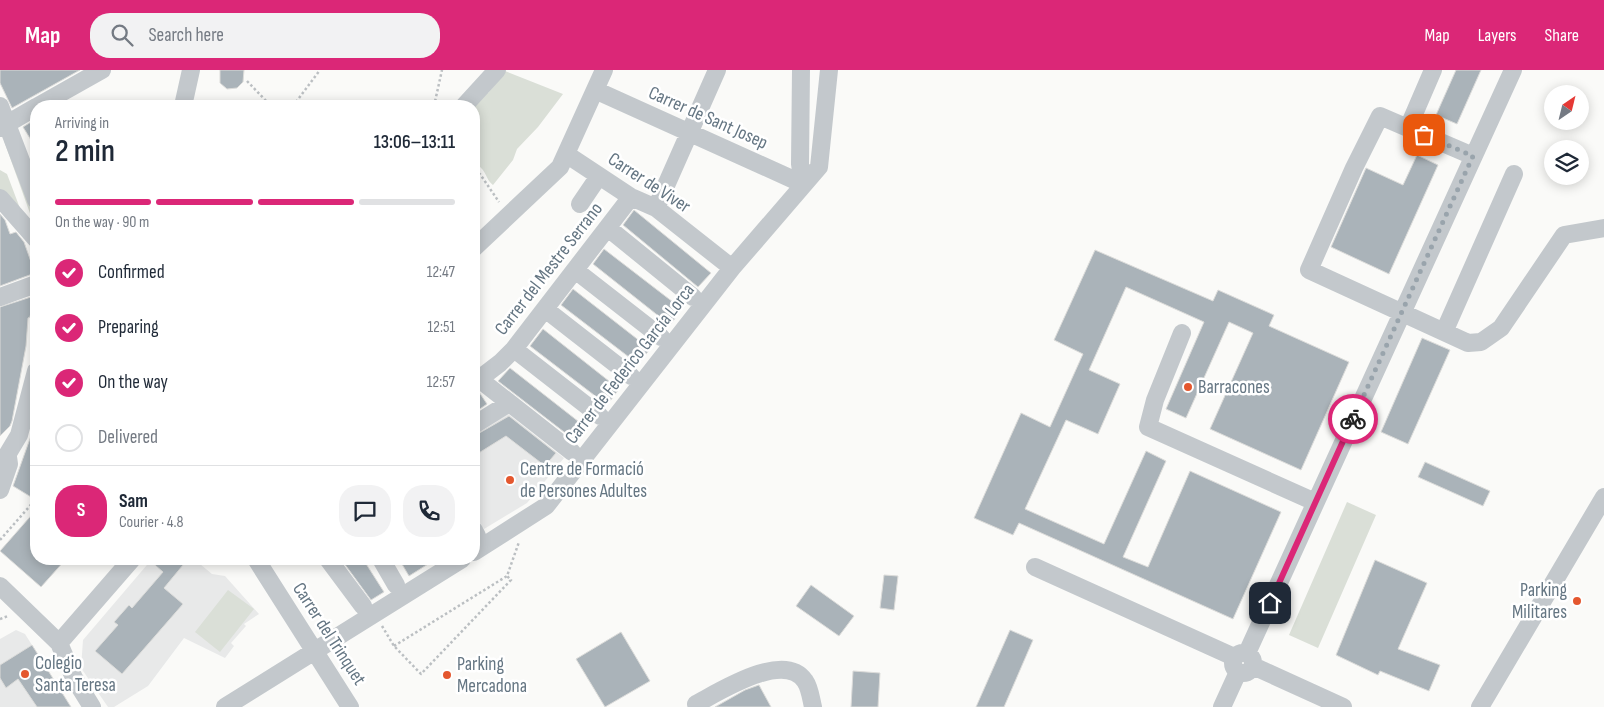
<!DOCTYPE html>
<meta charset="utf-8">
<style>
:root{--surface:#fff;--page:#f2f2f3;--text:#1f2937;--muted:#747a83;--line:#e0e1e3;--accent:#db2777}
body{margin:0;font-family:"Sofia Sans Condensed",sans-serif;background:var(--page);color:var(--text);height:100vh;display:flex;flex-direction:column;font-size:19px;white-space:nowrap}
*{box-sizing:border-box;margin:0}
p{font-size:16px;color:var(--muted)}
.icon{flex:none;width:28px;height:28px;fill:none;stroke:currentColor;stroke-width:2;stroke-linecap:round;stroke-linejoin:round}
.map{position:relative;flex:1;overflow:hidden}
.drawer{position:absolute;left:30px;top:30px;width:450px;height:465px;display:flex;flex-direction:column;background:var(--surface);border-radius:20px;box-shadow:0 2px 12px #0003}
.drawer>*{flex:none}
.needle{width:32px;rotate:35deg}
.tools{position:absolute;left:1544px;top:15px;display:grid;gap:10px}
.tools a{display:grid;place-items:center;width:45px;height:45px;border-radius:50%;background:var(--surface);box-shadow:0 2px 12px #0003;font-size:25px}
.pin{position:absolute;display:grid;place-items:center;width:42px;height:42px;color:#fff;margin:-21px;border-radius:10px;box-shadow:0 2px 8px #0006}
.courier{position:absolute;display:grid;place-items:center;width:50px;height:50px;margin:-25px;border:4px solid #db2777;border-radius:50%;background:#fff;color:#222;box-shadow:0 1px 6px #0007}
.overview em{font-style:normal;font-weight:600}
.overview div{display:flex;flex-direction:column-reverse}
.overview{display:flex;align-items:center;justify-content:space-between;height:85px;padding:0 25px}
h1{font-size:32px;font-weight:600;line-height:38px}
.bar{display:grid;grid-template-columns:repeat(4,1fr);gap:8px 5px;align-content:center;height:60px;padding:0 25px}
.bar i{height:6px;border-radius:4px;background:var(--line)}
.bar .on{background:var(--accent)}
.bar p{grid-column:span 4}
.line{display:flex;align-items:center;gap:12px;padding:0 25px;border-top:1px solid var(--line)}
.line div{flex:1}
.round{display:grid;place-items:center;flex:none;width:52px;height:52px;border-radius:20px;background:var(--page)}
ol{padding:0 25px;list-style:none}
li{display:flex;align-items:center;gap:15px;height:55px}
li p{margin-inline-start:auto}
li .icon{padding:5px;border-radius:50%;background:var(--accent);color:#fff;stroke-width:4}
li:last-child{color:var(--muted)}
li i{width:28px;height:28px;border:2px solid var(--line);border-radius:50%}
header{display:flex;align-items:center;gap:30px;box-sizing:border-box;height:70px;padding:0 25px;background:var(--accent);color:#fff}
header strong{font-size:24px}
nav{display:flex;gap:28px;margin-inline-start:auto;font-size:18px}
.search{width:350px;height:45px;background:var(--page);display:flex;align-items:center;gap:12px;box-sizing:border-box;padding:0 18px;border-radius:20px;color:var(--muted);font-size:19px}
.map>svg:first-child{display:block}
.built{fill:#e8e9e9}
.green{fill:#dadfd7}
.building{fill:#aab3b9;stroke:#dcdcda}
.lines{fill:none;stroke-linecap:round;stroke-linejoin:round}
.path{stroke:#bbbfc2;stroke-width:2.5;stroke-dasharray:2.5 2.5;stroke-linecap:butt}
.minor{stroke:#c3c8cc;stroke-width:18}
.done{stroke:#99a4ac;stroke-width:5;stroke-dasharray:0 9}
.route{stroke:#db2777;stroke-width:6}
.poi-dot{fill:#e4572e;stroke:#fff;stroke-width:2}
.labels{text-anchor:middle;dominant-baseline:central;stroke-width:5;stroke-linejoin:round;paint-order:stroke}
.street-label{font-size:19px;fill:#657683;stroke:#fff}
.poi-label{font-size:19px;fill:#657683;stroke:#fff;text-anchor:start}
</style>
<header>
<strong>Map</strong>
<div class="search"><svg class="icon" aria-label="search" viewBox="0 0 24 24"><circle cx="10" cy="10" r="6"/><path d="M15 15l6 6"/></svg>Search here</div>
<nav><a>Map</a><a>Layers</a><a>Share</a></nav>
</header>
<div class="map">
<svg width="1604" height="637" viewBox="0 0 1604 637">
<rect width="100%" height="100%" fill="#fafaf8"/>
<path class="built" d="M507,343l57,45 -37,45 -43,26 -10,-16v-80z
M152,489h42l18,15 13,2 34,38 -15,10 2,2 -15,17 3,3 -9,12 -41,-20 -36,48 -34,21h-6l-27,-39 2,-28z
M16,560l9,4 46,73h-71v-68z"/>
<path class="green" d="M505,1l58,23 -25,33 -21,22 -4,11 -20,25c-8,-6 -6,-16 -19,-22v-57l11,-14 3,1z
M9,70l27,78v12l-32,-89z
M0,100l7,4 14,37 -21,-18z
M1347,432l29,13 -58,133 -29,-13z
M228,520l26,19 -34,43 -25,-20z"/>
<path class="building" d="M0,0h80l-68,38 -12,-25z
M220,0h24l-1,12 -6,6 -10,1 -7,-6z
M1456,0h25l-24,54 -21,-9z
M36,49v29l-13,-21z
M1417,85l21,10 -49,109 -58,-27 35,-79 37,17z
M634,140l77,63 -13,14 -75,-62z
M0,144l5,6 5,14 6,-2 8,10 11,31 -35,13z
M604,179l78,60 -12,16 -77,-61z
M1095,180l118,51 5,-11 56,25 -5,11 80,36 -48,108 -91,-41 43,-96 -24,-11 -43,96 -20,-9 38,-87 -78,-35 -37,83 31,14 -22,50 -32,-14 -41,89 79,35 42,-93 20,10 -43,96 25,10 42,-96 91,41 -48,107 -214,-96 -6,12 -39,-17 47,-105 29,14 33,-73 -29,-14z
M573,219l77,60 -12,15 -77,-59z
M34,226l-4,21 -2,1 -2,28 -14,75 -2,5 -10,10v-129z
M543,259l76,60 -12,16 -77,-59z
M1422,268l28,12 -42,94 -27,-12z
M510,298l78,61 -11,13 -79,-61z
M479,322l8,12 -13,9v-20z
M509,346l47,37 -11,13 -39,-30 -32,20v-20z
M36,352v78l-23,-14z
M1425,392l65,29 -7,15 -65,-29z
M36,440v49h30l-25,28 -41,-36z
M148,489h40l-24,29 19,16 -61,70 -27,-23 23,-26 -4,-3 15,-17 3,3 31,-36z
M341,489h22l21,33 -13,8z
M399,489h37l-27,17z
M1375,490l52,23 -29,66 42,16 -11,26 -49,-20 -2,4 -42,-20z
M884,505l14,1 -4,34 -14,-2z
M811,515l43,31 -15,20 -43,-30z
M1010,560l23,10 -29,67h-28z
M621,562l29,49 -45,26 -29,-48z
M32,575l39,62h-34l-19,-28 -12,9 -6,-10v-13z
M853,601l27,2 -2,34h-27z
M759,615l12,22h-56l30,-17z"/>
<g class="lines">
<path class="path" d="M247,11l24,25
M293,36l27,-36
M434,36l8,-36
M474,101l6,3 19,28
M0,470l36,-41
M0,549l8,-3
M382,556l12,20 27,28 90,-94 -4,-4
M394,576l113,-70 12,-34"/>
<path class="minor" d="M801,0l-1,94 3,20
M595,20l208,94
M0,36l36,94
M38,36l64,-36
M183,36l8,-36
M464,36l33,-36
M0,58l36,-21
M1408,58l25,-58
M566,84l65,43 25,11 76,60
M1473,86l-93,-40 -26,52 -45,102 159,73 13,-1 20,-14 63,-93 40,-7
M0,128l36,41
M580,134l19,-28
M656,138l61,-138
M608,158l85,69
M474,178l86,-81 44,-97
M575,200l86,67
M0,227l36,-13
M545,239l86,67
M1444,262l70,-158
M1182,263l-27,67 -7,27 167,75
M514,279l86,67
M479,309l93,73
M474,313l26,-20 14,-14 117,-152
M474,355l35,-22
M0,397l19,-32 17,-64
M0,420l9,-26 -1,-7
M474,460l3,6
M474,482l72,-46 186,-238 87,-101 10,-97
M256,489l94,148
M328,489l35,47
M381,489l15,26
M1035,497l199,90
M0,516l59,57 15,35 18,29
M59,573l73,-84
M1233 593a10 10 0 1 1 20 0a10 10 0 1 1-20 0Z
M1247,583l266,-583
M1253,596l90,41
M696,634c23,-12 88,-54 109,-23 5,7 6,18 8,26
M225,637l237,-148
M1222,637l16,-35
M1480,637l124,-210"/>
</g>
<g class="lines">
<path class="done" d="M1353,349l120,-263 -49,-21"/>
<path class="route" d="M1270,533l83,-184"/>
</g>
<g class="poi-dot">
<circle cx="1188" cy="317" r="5"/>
<circle cx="510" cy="410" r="5"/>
<circle cx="1577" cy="531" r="5"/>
<circle cx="25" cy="604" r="5"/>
<circle cx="447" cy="605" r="5"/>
</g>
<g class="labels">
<g class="street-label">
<text transform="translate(708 48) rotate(24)">Carrer de Sant Josep</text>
<text transform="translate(649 113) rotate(33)">Carrer de Viver</text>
<text transform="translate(549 199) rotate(-52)">Carrer del Mestre Serrano</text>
<text transform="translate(630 294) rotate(-52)">Carrer de Federico García Lorca</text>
<text transform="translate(329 564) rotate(57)">Carrer del Trinquet</text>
</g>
<g class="poi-label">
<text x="1198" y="317">Barracones</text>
<text x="520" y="399">Centre de Formació<tspan x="520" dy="22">de Persones Adultes</tspan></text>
<text x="1567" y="520" text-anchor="end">Parking<tspan x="1567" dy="22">Militares</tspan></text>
<text x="35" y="593">Colegio<tspan x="35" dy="22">Santa Teresa</tspan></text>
<text x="457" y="594">Parking<tspan x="457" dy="22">Mercadona</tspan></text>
</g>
</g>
</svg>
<div class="tools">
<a><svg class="needle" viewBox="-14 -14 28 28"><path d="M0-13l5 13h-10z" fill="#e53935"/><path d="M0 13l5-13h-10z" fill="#747a83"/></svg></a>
<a><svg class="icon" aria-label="layers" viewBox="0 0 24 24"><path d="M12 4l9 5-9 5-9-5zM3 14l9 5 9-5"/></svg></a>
</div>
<div class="pin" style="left:1424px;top:65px;background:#ea580c"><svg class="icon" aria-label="bag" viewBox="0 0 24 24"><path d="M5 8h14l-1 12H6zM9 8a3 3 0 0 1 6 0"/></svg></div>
<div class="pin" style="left:1270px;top:533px;background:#1f2937"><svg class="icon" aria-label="home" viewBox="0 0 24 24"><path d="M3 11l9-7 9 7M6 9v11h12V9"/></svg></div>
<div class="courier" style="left:1353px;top:349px"><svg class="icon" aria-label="bike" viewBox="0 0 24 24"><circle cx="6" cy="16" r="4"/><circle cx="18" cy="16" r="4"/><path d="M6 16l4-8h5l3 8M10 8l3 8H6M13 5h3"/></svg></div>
<section class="drawer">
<div class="overview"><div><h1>2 min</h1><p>Arriving in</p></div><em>13:06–13:11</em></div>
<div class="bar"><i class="on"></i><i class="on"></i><i class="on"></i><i></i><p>On the way · 90 m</p></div>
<ol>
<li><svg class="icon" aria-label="check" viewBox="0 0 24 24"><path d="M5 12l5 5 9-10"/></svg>Confirmed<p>12:47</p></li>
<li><svg class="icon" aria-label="check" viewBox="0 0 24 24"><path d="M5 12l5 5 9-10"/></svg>Preparing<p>12:51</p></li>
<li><svg class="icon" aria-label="check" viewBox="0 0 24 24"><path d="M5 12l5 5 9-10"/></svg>On the way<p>12:57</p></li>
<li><i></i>Delivered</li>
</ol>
<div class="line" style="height:90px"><b class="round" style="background:var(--accent);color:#fff">S</b><div><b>Sam</b><p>Courier · 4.8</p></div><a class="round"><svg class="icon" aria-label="chat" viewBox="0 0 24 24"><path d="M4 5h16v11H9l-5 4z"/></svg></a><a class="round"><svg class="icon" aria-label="phone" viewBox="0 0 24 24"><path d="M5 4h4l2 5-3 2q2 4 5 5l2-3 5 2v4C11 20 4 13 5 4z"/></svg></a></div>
</section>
</div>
